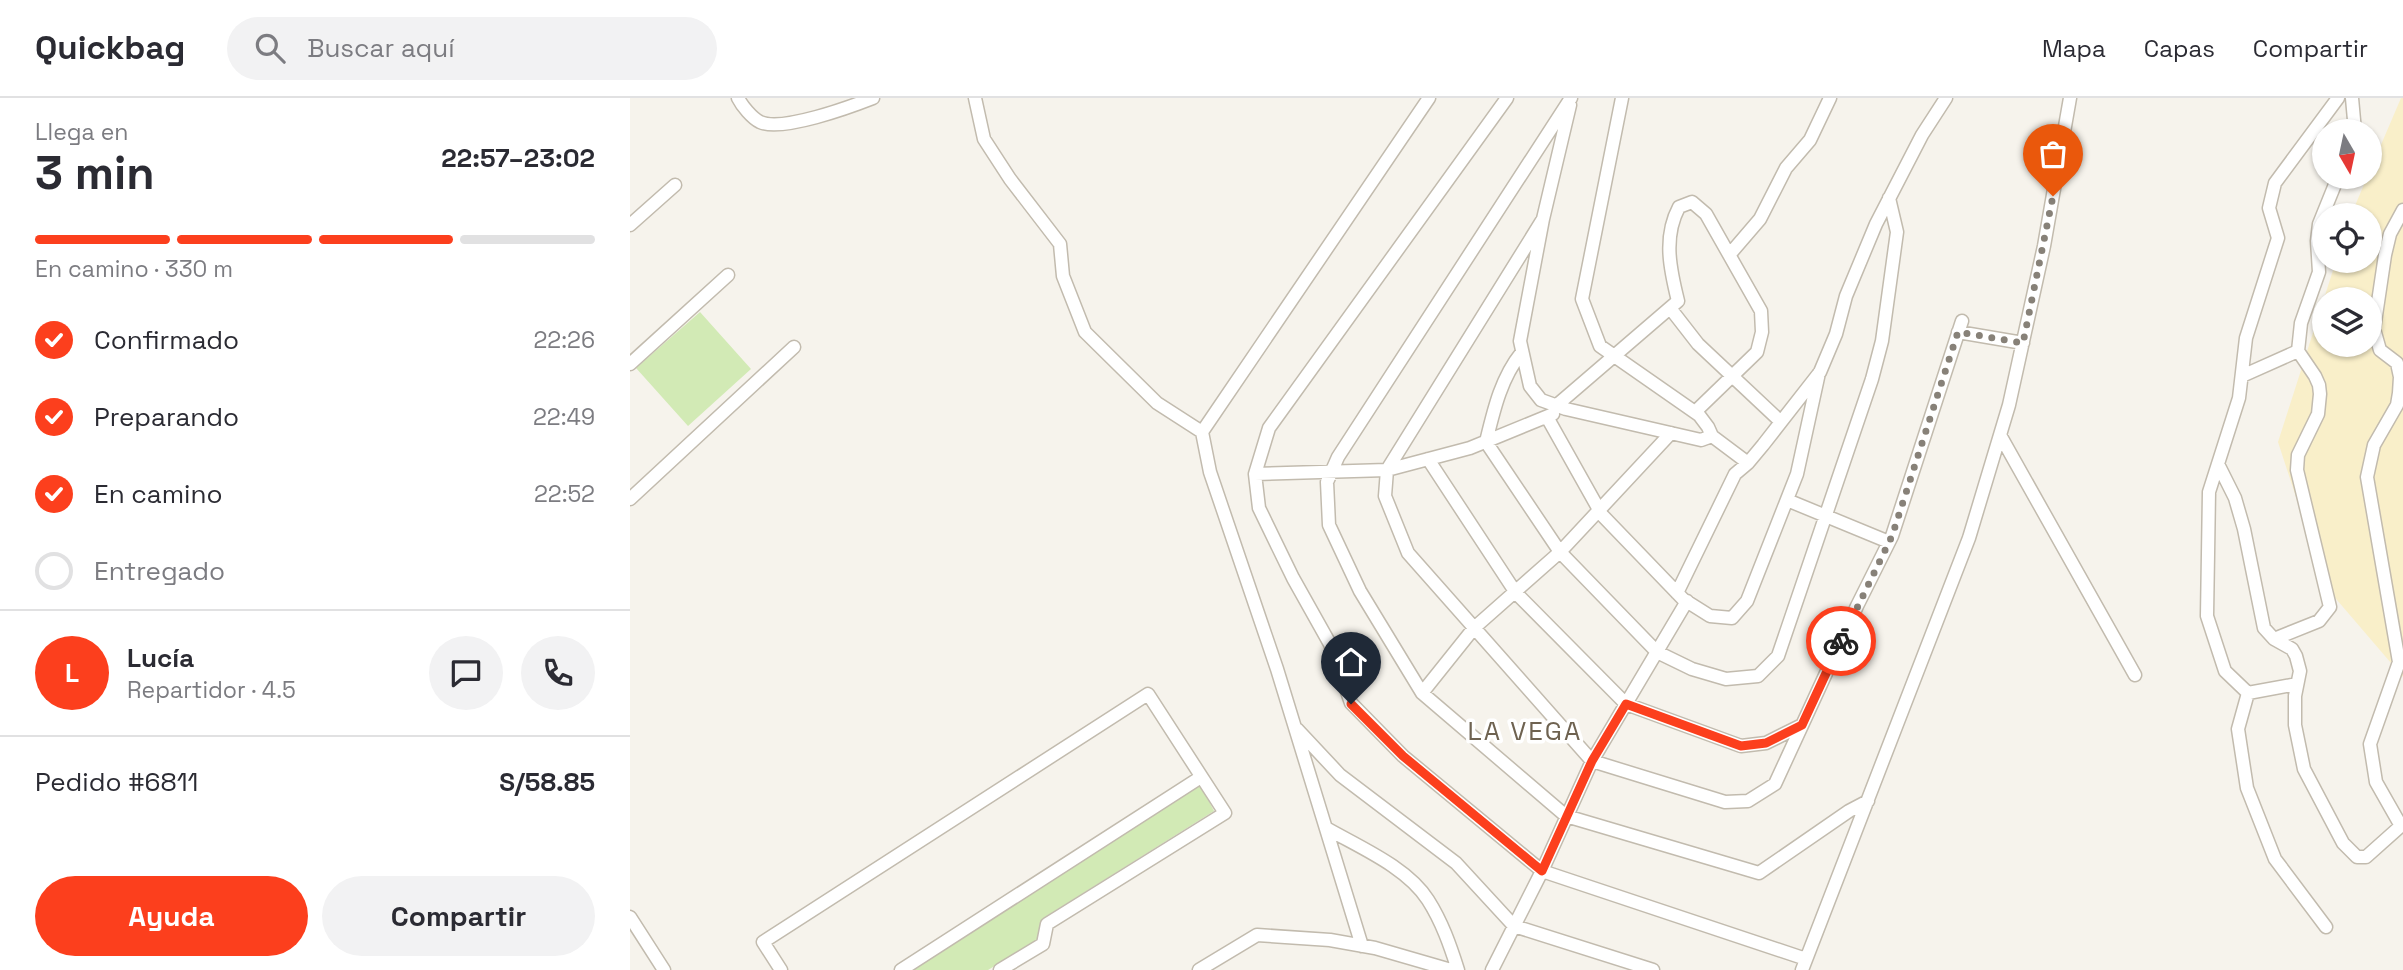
<!DOCTYPE html>
<html lang="es">
<meta charset="utf-8">
<style>
:root{--surface:#fff;--page:#f2f2f3;--text:#2b2b33;--muted:#7c7c81;--line:#e1e1e2;--accent:#fc3f1d}
body{margin:0;font-family:"Space Grotesk",sans-serif;background:var(--page);color:var(--text);height:100vh;display:flex;flex-direction:column;font-size:26px;white-space:nowrap}
*{box-sizing:border-box;margin:0}
p{font-size:23px;color:var(--muted)}
.icon{flex:none;width:38px;height:38px;fill:none;stroke:currentColor;stroke-width:2;stroke-linecap:round;stroke-linejoin:round}
.map{position:relative;flex:1;overflow:hidden}
.drawer{display:flex;flex-direction:column;background:var(--surface);width:630px}
.drawer>*{flex:none}
.needle{width:46px;rotate:171deg}
.buttons{position:absolute;left:1682px;top:21px;display:grid;gap:14px}
.buttons a{display:grid;place-items:center;width:70px;height:70px;border-radius:50%;background:var(--surface);box-shadow:0 2px 5px #0004;font-size:35px}
.pin{position:absolute;display:grid;place-items:center;width:60px;height:60px;color:#fff;margin:-72px -30px;border-radius:50% 50% 50% 0;rotate:-45deg;box-shadow:0 0 7px #0007}
.pin .icon{rotate:45deg}
.courier{position:absolute;display:grid;place-items:center;width:70px;height:70px;margin:-35px;border:5px solid #fc3f1d;border-radius:50%;background:#fff;color:#222;box-shadow:0 2px 9px #0007}
.overview em{font-style:normal;font-weight:700}
.overview div{display:flex;flex-direction:column-reverse}
.overview{display:flex;align-items:center;justify-content:space-between;height:119px;padding:0 35px}
h1{font-size:46px;font-weight:700;line-height:52px}
.bar{display:grid;grid-template-columns:repeat(4,1fr);gap:10px 7px;align-content:center;height:84px;padding:0 35px}
.bar i{height:9px;border-radius:5px;background:var(--line)}
.bar .on{background:var(--accent)}
.bar p{grid-column:span 4}
.line{display:flex;align-items:center;gap:18px;padding:0 35px;border-top:2px solid var(--line)}
.line div{flex:1}
.round{display:grid;place-items:center;flex:none;width:74px;height:74px;border-radius:37px;background:var(--page)}
ol{padding:0 35px;list-style:none}
li{display:flex;align-items:center;gap:21px;height:77px}
li p{margin-inline-start:auto}
li .icon{padding:7px;border-radius:50%;background:var(--accent);color:#fff;stroke-width:4}
li:last-child{color:var(--muted)}
li i{width:38px;height:38px;border:4px solid var(--line);border-radius:50%}
.action{display:flex;gap:14px;margin-top:auto;padding:14px 35px}
.action a{flex:1;height:80px;border-radius:42px;background:var(--accent);color:#fff;font-size:28px;font-weight:700;line-height:80px;text-align:center}
.action a+a{background:var(--page);color:var(--text)}
header{display:flex;align-items:center;gap:42px;box-sizing:border-box;height:98px;padding:0 35px;background:var(--surface);border-bottom:2px solid var(--line)}
header strong{font-size:33px}
nav{display:flex;gap:38px;margin-inline-start:auto;font-size:24px}
.search{width:490px;height:63px;background:var(--page);display:flex;align-items:center;gap:18px;box-sizing:border-box;padding:0 24px;border-radius:38px;color:var(--muted);font-size:26px}
main{display:flex;flex:1;min-height:0}
.map>svg:first-child{display:block}
.green{fill:#d2eab5}
.sand{fill:#f9efc9;fill-rule:evenodd}
.lines{fill:none;stroke-linecap:round;stroke-linejoin:round}
.minor-casing{stroke:#c2bbae;stroke-width:15}
.minor{stroke:#fff;stroke-width:12}
.done{stroke:#878178;stroke-width:7;stroke-dasharray:0 12.6}
.route{stroke:#fc3f1d;stroke-width:9}
.labels{text-anchor:middle;dominant-baseline:central;stroke-width:7;stroke-linejoin:round;paint-order:stroke}
.quarter-label{font-size:26px;letter-spacing:2px;fill:#6e6250;stroke:#fff}
</style>
<header>
<strong>Quickbag</strong>
<div class="search"><svg class="icon" aria-label="search" viewBox="0 0 24 24"><circle cx="10" cy="10" r="6"/><path d="M15 15l6 6"/></svg>Buscar aquí</div>
<nav><a>Mapa</a><a>Capas</a><a>Compartir</a></nav>
</header>
<main>
<section class="drawer">
<div class="overview"><div><h1>3 min</h1><p>Llega en</p></div><em>22:57–23:02</em></div>
<div class="bar"><i class="on"></i><i class="on"></i><i class="on"></i><i></i><p>En camino · 330 m</p></div>
<ol>
<li><svg class="icon" aria-label="check" viewBox="0 0 24 24"><path d="M5 12l5 5 9-10"/></svg>Confirmado<p>22:26</p></li>
<li><svg class="icon" aria-label="check" viewBox="0 0 24 24"><path d="M5 12l5 5 9-10"/></svg>Preparando<p>22:49</p></li>
<li><svg class="icon" aria-label="check" viewBox="0 0 24 24"><path d="M5 12l5 5 9-10"/></svg>En camino<p>22:52</p></li>
<li><i></i>Entregado</li>
</ol>
<div class="line" style="height:126px"><b class="round" style="background:var(--accent);color:#fff">L</b><div><b>Lucía</b><p>Repartidor · 4.5</p></div><a class="round"><svg class="icon" aria-label="chat" viewBox="0 0 24 24"><path d="M4 5h16v11H9l-5 4z"/></svg></a><a class="round"><svg class="icon" aria-label="phone" viewBox="0 0 24 24"><path d="M5 4h4l2 5-3 2q2 4 5 5l2-3 5 2v4C11 20 4 13 5 4z"/></svg></a></div>
<div class="line" style="height:91px"><div>Pedido #6811</div><b>S/58.85</b></div>
<div class="action"><a>Ayuda</a><a>Compartir</a></div>
</section>
<div class="map">
<svg width="1773" height="872" viewBox="0 0 1773 872">
<rect width="100%" height="100%" fill="#f6f3ec"/>
<path class="green" d="M70,214l51,57 -63,57 -52,-58z
M570,686l14,27 -172,108 -4,21 -50,30h-78z"/>
<path class="sand" d="M1771,0h2v579l-78,-91 -47,-144 58,-181h34v-46h-19zM1694,201h46v46h-46z"/>
<g class="lines">
<defs>
<path id="minor" d="M108,0c4,8 14,20 22,24 22,10 90,-15 113,-24
M345,0l9,41 26,40 50,65 3,32 22,56 72,71 45,29
M877,0l-238,330 -14,46 4,34 34,70 37,66 21,59 52,53 139,115 264,88
M941,0l-233,359 -11,25 2,43 31,66 62,102 144,123 193,57 90,-62 19,-10
M1722,0l3,33
M940,7l-27,114 -23,122 10,45 11,14 25,9 135,31 11,-4 -4,-9 -9,-12 -99,-69 -18,-47 40,-201
M913,121l-156,251 -2,26 23,57 184,208 133,41 23,-1 27,-17 82,-178 35,-70 70,-215
M0,127l45,-40
M1100,156l30,-35 26,-51 24,-28 20,-42
M1040,210l28,36 82,77
M1328,234l65,11
M892,254c-21,26 -28,57 -36,90l74,110 97,100 35,17 34,10 32,-3 20,-20 94,-277 10,-38 15,-109 -8,-34
M0,266l98,-89
M1612,278l56,-25
M927,307l121,-104c-8,-32 -15,-64 1,-94l13,-5 14,12 55,97 1,21 -5,20 -62,60
M917,319l55,98 81,84 27,17 22,2 15,-17 50,-127 22,-101
M1370,337l135,240
M1082,338l36,27
M798,361l88,134 110,111 115,42 25,-3 36,-18
M1588,366l17,34 9,31 20,99 10,11 18,10 4,7 4,15 -5,25v29l9,44 39,74 14,14h9l37,-33
M625,376l132,-4 83,-22 83,-34
M0,401l164,-152
M1157,402l102,42
M1047,495l58,-119 13,-11 15,-18 57,-73 16,-38 10,-38 30,-72 46,-89 24,-37
M1644,541l45,-18 11,-14 -33,-137 1,-15 20,-41 2,-20 -1,-9 -4,-9 -17,-25 3,-28 18,-51 -2,-31 2,-17 19,-47
M792,595l52,-65 86,-76 111,-119
M1618,595l49,-9
M667,631l43,46 116,88 58,63 139,44
M1771,728l-25,-44 -6,-38 29,-82 -32,-185 7,-32 23,-40 2,-12 1,-16 -3,-14 -17,-13 -6,-21 11,-74 5,-21 13,-24
M696,730c33,19 81,39 102,72 14,22 22,45 30,70
M0,819l34,53
M1696,829l-51,-68 -28,-71 -9,-59 10,-36 -23,-22 -18,-55 2,-124 30,-94 7,-60 32,-100 -9,-30 6,-25 63,-85
M732,848l-85,-277 -67,-197 -8,-40 227,-334
M151,872l-18,-28 385,-248 77,119 -178,111 -4,20 -43,26
M271,872l300,-193
M569,872l58,-35 73,5 45,8 76,22
M862,872l50,-99 50,-110 95,-160
M1172,872l167,-432 40,-133 35,-159 26,-148"/>
</defs>
<use href="#minor" class="minor-casing"/>
<use href="#minor" class="minor"/>
</g>
<g class="lines">
<path class="done" d="M1211,543l51,-105 66,-204 65,11 30,-147"/>
<path class="route" d="M721,606l52,52 139,115 50,-110 34,-57 115,42 25,-3 36,-18 39,-84"/>
</g>
<g class="labels">
<g class="quarter-label">
<text x="895" y="633">LA VEGA</text>
</g>
</g>
</svg>
<div class="buttons">
<a><svg class="needle" viewBox="-14 -14 28 28"><path d="M0-13l5 13h-10z" fill="#e53935"/><path d="M0 13l5-13h-10z" fill="#7c7c81"/></svg></a>
<a><svg class="icon" aria-label="locate" viewBox="0 0 24 24"><circle cx="12" cy="12" r="6"/><path d="M12 2v4M12 18v4M2 12h4M18 12h4"/></svg></a>
<a><svg class="icon" aria-label="layers" viewBox="0 0 24 24"><path d="M12 4l9 5-9 5-9-5zM3 14l9 5 9-5"/></svg></a>
</div>
<div class="pin" style="left:1423px;top:98px;background:#ea580c"><svg class="icon" aria-label="bag" viewBox="0 0 24 24"><path d="M5 8h14l-1 12H6zM9 8a3 3 0 0 1 6 0"/></svg></div>
<div class="pin" style="left:721px;top:606px;background:#1f2937"><svg class="icon" aria-label="home" viewBox="0 0 24 24"><path d="M3 11l9-7 9 7M6 9v11h12V9"/></svg></div>
<div class="courier" style="left:1211px;top:543px"><svg class="icon" aria-label="bike" viewBox="0 0 24 24"><circle cx="6" cy="16" r="4"/><circle cx="18" cy="16" r="4"/><path d="M6 16l4-8h5l3 8M10 8l3 8H6M13 5h3"/></svg></div>
</div>
</main>
